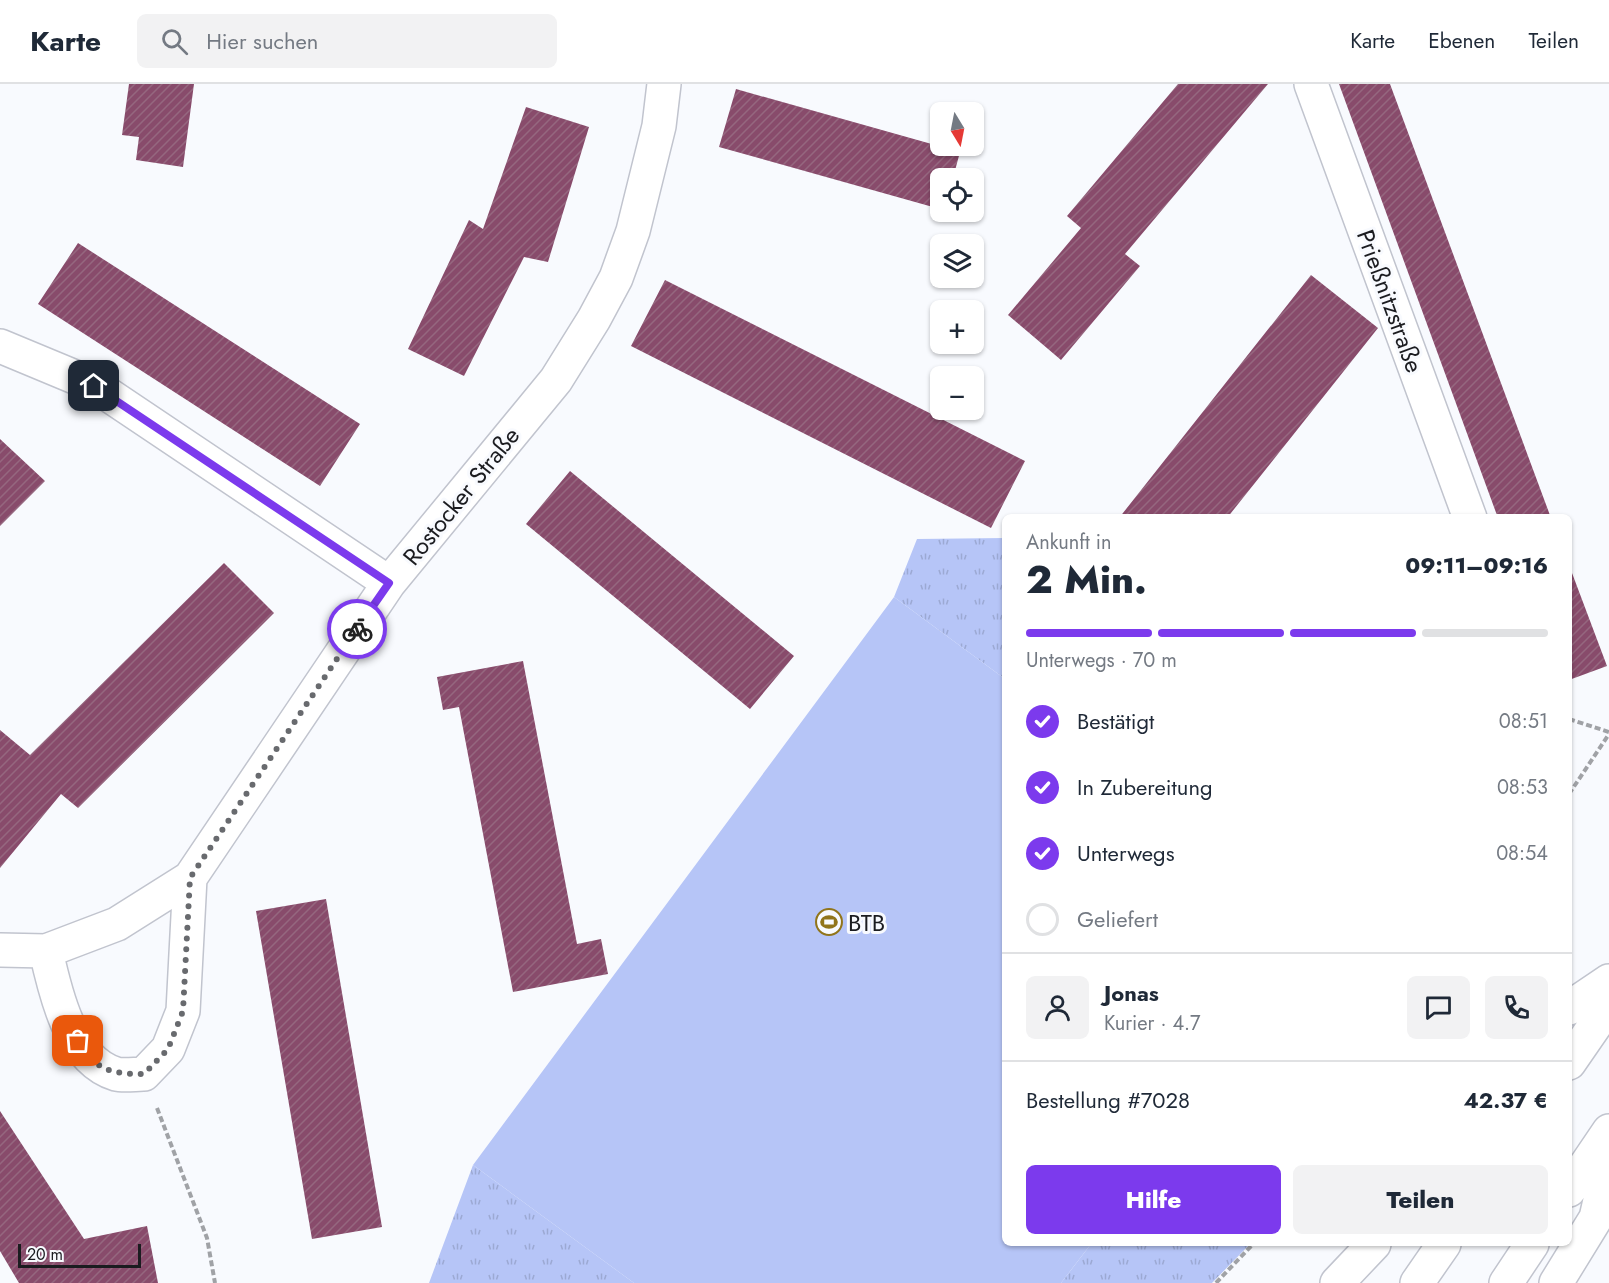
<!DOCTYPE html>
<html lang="de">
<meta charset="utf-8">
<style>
:root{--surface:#fff;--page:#f2f2f3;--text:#1f2937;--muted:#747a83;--line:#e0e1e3;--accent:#7c3aed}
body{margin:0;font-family:Jost,sans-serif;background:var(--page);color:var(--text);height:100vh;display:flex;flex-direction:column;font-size:22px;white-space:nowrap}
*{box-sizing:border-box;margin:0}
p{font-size:20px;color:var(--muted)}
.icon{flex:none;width:33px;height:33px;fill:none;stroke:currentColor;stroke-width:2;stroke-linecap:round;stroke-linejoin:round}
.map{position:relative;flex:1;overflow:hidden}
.sheet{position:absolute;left:1002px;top:430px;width:570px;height:732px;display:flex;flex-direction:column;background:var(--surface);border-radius:9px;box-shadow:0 2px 4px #0004}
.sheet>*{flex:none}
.needle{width:39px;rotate:170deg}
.fabs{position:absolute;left:930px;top:18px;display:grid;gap:12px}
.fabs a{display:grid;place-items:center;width:54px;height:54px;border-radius:9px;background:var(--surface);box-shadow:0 2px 4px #0004;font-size:30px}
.scale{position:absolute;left:18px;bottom:15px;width:123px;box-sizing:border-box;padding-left:6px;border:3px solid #1b1c20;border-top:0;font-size:16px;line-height:21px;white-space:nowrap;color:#1b1c20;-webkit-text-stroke:4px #f8fafe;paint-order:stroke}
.pin{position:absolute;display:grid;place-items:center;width:51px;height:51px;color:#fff;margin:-26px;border-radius:12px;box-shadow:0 3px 9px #0006}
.courier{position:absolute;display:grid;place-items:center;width:60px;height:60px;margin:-30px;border:4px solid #7c3aed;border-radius:50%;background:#fff;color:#222;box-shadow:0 2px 8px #0007}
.head em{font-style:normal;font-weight:800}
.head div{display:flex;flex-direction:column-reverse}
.head{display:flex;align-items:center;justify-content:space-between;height:102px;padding:0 24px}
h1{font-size:39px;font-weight:800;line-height:45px}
.bar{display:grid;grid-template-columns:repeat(4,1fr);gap:9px 6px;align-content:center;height:72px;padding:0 24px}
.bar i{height:8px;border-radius:4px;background:var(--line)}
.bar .active{background:var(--accent)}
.bar p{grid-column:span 4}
.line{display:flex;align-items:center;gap:15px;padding:0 24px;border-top:2px solid var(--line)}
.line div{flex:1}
.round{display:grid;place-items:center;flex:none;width:63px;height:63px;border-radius:9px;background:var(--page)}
ol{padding:0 24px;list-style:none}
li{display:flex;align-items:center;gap:18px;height:66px}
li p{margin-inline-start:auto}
li .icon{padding:6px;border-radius:50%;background:var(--accent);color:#fff;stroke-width:4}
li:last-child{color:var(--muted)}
li i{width:33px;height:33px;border:3px solid var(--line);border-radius:50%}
.primary-button{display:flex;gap:12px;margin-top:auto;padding:12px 24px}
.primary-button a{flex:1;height:69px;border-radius:9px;background:var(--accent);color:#fff;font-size:24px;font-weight:800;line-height:69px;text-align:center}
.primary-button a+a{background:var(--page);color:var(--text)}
header{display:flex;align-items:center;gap:36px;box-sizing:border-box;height:84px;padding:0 30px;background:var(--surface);border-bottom:2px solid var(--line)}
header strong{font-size:28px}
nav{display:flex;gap:33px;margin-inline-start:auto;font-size:21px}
.search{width:420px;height:54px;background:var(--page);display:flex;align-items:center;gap:15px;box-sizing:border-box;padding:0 21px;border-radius:9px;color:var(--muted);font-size:22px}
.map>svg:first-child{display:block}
.grass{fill:url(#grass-tufts)}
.pitch{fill:#b6c5f7}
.building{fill:url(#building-hatch)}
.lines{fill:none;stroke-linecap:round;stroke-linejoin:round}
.minor-casing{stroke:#c1c4ce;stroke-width:36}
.highway-casing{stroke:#c1c4ce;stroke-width:36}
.path{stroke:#a0a2a6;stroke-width:4;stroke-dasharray:6 3;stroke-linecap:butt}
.minor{stroke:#fff;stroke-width:33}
.highway{stroke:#fff;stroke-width:33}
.done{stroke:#686a6e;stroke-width:6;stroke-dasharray:0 10.8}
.route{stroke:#7c3aed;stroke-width:8}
.labels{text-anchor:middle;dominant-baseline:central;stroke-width:6;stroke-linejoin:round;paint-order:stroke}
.street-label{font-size:24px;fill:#1b1c20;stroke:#f8fafe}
.poi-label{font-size:24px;fill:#1b1c20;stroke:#f8fafe;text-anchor:start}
</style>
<header>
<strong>Karte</strong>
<div class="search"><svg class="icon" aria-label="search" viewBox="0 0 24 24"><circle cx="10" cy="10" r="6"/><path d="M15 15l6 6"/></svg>Hier suchen</div>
<nav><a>Karte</a><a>Ebenen</a><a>Teilen</a></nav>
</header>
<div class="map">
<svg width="1609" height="1199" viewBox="0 0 1609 1199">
<defs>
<pattern id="grass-tufts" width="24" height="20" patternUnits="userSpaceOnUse" patternTransform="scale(1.5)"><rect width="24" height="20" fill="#b6c5f7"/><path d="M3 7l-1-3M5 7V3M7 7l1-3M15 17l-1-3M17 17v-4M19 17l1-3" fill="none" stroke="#9ca9d3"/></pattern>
<pattern id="building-hatch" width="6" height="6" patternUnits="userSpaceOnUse" patternTransform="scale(1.5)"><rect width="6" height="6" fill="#884b6b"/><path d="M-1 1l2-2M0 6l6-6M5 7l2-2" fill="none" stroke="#95677f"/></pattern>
</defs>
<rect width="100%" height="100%" fill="#f8fafe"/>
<path class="grass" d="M1005,454v141l-111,-82 23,-58z
M473,1081l161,118h-205z
M1091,1160h159l-38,39h-151z"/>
<path class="pitch" d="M894,513l111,82v565h86l-30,39h-427l-161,-118z"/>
<path class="building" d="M129,0h65l-11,83 -47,-7 3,-23 -17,-2z
M1178,0h90l-143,170 15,12 -79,94 -53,-45 73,-87 -14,-12z
M1339,0h51l161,434h-53z
M736,5l224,63 -7,26h-13v31l-221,-62z
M526,23l63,20 -41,135 -24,-5 -60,119 -56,-27 61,-129 14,9z
M78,159l282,181 -40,62 -282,-182z
M1311,191l67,53 -151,190h-108z
M665,196l360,181 -34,67 -360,-182z
M0,355l45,42 -45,45z
M570,387l224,185 -44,53 -224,-185z
M224,479l50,50 -196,195 -17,-14 -61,74v-138l30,25z
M1572,489l35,93 -38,14v-106z
M523,577l54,283 24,-5 7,35 -95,18 -54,-285 -16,3 -6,-33z
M326,815l56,328 -70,12 -56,-328z
M0,1027l84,128 63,-13 11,57h-139l-19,-32z"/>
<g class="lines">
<defs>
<path id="minor" d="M1311,0l159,434
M0,262l94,39 295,198
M0,866l46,1 71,-27 73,-46 199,-295 167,-203 38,-61 22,-41 17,-47 26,-105 5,-42
M46,867c9,41 24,109 70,123 8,2 19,0 28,0l24,-25 15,-38 7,-133"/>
<path id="highway" d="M1569,924l40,-27
M1569,979l40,-58
M1569,1106l40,-59
M1337,1199l37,-39
M1417,1199l27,-39
M1506,1199l26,-39
M1556,1199l40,-65 13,-58"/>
</defs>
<use href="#minor" class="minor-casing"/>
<use href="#highway" class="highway-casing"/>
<path class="path" d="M1569,635l40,13
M1569,710l40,-60
M157,1024l50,130 8,45
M1216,1199l37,-39"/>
<use href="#minor" class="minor"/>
<use href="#highway" class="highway"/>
</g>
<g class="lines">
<path class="done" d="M78,957c17,29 33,33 66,33l24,-25 15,-38 7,-133 167,-249"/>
<path class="route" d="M94,302l295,197 -32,46"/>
</g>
<defs>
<symbol id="stadium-ring" viewBox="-11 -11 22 22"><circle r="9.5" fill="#f8fafe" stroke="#91751a" stroke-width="1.5"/><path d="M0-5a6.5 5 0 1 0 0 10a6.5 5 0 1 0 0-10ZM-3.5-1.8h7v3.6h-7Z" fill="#91751a"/></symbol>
</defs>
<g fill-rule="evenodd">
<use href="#stadium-ring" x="814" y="823" width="30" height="30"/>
</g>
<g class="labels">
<g class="street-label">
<text transform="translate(1390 217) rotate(70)">Prießnitzstraße</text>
<text transform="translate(461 412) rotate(-51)">Rostocker Straße</text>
</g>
<g class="poi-label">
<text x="848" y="838">BTB</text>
</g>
</g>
</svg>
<div class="fabs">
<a><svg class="needle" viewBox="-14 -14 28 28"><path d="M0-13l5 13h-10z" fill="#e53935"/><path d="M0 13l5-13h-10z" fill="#747a83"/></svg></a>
<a><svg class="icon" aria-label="locate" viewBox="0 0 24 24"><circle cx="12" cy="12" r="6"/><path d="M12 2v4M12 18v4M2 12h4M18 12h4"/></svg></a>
<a><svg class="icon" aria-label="layers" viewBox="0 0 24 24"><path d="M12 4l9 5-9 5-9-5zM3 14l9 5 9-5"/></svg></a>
<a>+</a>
<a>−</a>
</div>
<div class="scale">20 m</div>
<div class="pin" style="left:78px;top:957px;background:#ea580c"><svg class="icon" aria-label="bag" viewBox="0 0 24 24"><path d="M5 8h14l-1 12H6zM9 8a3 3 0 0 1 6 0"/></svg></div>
<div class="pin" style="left:94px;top:302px;background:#1f2937"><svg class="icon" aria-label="home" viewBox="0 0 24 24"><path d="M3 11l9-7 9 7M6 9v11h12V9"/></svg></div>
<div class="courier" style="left:357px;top:545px"><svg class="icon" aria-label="bike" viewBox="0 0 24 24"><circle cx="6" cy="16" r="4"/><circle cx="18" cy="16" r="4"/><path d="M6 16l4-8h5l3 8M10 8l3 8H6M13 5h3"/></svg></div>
<section class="sheet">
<div class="head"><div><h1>2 Min.</h1><p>Ankunft in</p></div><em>09:11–09:16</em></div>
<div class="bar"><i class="active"></i><i class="active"></i><i class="active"></i><i></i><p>Unterwegs · 70 m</p></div>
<ol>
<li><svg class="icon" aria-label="check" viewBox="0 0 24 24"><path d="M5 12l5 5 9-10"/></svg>Bestätigt<p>08:51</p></li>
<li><svg class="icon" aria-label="check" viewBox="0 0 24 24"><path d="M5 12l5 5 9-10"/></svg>In Zubereitung<p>08:53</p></li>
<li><svg class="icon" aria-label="check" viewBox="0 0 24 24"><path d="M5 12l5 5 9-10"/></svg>Unterwegs<p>08:54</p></li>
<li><i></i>Geliefert</li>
</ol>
<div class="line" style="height:108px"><a class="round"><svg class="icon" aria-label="person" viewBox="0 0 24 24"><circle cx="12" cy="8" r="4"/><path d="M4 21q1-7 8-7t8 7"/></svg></a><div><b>Jonas</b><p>Kurier · 4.7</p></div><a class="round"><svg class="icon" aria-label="chat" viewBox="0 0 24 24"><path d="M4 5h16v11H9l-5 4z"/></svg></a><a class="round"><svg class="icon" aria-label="phone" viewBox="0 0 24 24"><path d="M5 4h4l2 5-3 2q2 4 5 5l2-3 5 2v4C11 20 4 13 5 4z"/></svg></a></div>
<div class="line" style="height:78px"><div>Bestellung #7028</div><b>42.37 €</b></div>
<div class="primary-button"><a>Hilfe</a><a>Teilen</a></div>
</section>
</div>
